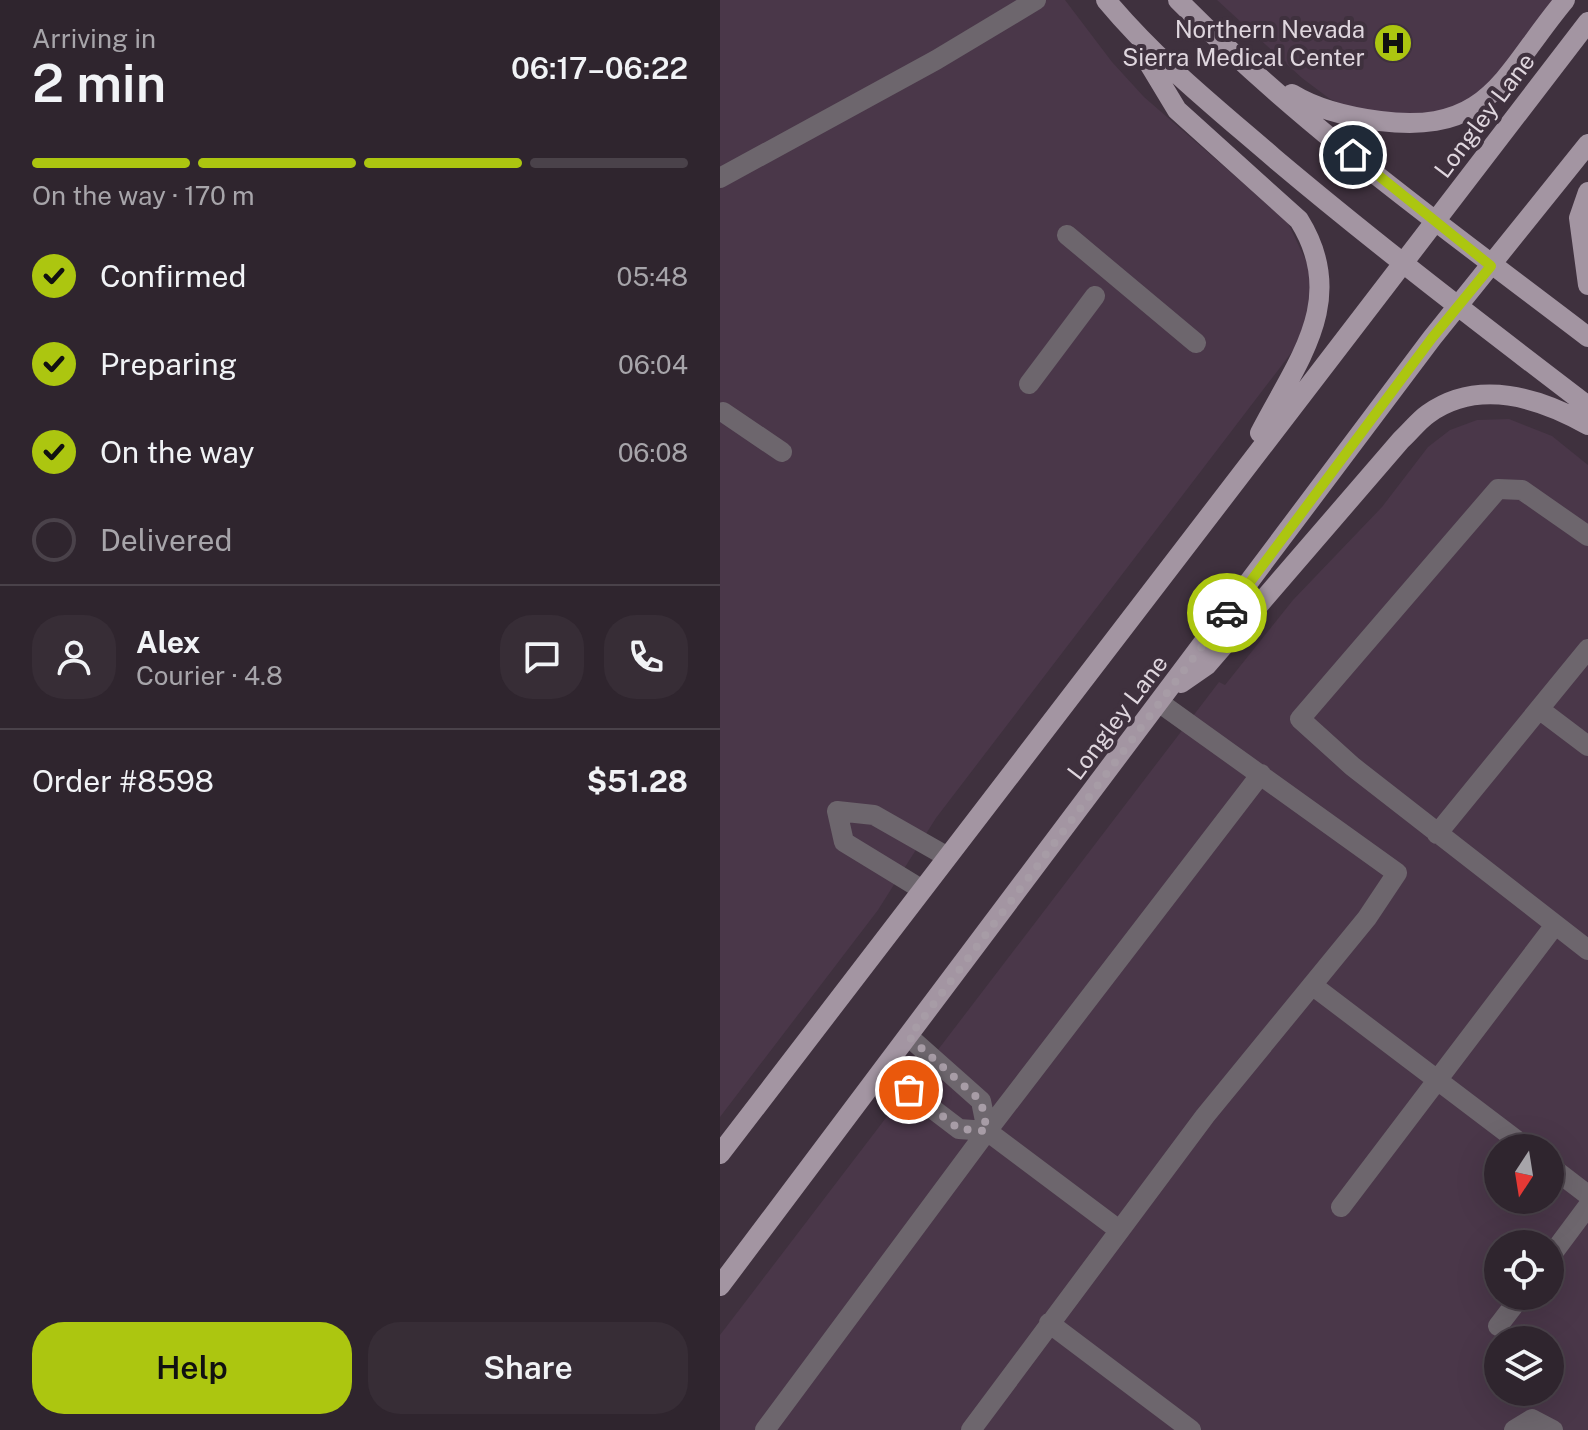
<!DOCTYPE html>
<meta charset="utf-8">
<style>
:root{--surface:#2f252e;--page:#372d36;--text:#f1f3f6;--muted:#a7a5aa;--line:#4a424a;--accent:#acc610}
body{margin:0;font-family:"Public Sans",sans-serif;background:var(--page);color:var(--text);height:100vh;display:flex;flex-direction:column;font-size:30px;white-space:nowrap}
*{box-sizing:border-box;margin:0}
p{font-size:26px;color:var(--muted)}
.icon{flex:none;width:44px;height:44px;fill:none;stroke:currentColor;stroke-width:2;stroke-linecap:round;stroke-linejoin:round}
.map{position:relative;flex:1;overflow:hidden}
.side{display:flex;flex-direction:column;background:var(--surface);width:720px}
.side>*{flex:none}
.needle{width:52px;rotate:192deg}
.controls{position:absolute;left:764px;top:1134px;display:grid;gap:16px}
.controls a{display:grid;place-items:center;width:80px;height:80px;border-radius:50%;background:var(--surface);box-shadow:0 8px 32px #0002,0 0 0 2px var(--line);font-size:40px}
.pin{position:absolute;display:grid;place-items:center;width:68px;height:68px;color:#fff;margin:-34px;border:4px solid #fff;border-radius:50%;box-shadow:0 2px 8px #0007}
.courier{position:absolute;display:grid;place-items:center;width:80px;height:80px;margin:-40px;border:6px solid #acc610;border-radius:50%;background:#fff;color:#222;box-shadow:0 2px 10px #0007}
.headline em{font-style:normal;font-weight:600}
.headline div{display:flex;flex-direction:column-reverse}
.headline{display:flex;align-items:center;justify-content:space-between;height:136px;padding:0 32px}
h1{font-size:52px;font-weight:600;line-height:60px}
.bar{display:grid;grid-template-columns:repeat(4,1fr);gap:12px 8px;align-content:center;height:96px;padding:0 32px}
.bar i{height:10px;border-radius:6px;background:var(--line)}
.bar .current{background:var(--accent)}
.bar p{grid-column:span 4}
.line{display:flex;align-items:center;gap:20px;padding:0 32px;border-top:2px solid var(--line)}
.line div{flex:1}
.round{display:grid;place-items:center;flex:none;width:84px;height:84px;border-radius:32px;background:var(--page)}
ol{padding:0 32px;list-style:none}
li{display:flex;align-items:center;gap:24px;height:88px}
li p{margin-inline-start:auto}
li .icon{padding:8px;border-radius:50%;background:var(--accent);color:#111;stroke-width:4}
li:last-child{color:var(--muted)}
li i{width:44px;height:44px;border:4px solid var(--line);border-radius:50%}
.button{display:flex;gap:16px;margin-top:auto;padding:16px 32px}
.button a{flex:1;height:92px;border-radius:32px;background:var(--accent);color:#111;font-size:32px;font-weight:600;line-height:92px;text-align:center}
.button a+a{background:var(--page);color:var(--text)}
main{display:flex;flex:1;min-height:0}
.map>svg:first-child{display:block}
.built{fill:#4a3749;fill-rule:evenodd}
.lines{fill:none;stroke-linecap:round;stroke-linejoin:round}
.minor{stroke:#6d666d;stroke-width:20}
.major{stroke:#a395a2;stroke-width:20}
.done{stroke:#a79ca6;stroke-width:8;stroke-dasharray:0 14.4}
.route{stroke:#acc610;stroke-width:10}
.labels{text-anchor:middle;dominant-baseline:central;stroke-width:8;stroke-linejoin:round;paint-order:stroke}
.poi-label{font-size:24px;fill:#dfd6de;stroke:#3f313e;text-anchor:end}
.street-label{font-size:24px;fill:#dfd6de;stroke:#3f313e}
</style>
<main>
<section class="side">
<div class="headline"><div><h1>2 min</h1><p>Arriving in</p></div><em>06:17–06:22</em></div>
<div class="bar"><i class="current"></i><i class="current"></i><i class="current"></i><i></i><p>On the way · 170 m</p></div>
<ol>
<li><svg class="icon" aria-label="check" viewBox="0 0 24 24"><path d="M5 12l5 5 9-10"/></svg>Confirmed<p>05:48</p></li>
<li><svg class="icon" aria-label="check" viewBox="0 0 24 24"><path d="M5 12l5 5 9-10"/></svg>Preparing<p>06:04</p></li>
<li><svg class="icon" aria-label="check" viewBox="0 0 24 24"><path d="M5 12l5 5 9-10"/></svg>On the way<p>06:08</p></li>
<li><i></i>Delivered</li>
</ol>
<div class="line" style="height:144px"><a class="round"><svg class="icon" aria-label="person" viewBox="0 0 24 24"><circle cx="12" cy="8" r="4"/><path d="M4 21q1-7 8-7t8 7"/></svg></a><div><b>Alex</b><p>Courier · 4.8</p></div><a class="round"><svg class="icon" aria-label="chat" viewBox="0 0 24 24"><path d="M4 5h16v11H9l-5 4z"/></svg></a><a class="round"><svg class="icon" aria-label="phone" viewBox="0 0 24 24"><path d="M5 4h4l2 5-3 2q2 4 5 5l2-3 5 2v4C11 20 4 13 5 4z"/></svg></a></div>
<div class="line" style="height:104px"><div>Order #8598</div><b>$51.28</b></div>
<div class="button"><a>Help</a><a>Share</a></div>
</section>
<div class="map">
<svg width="868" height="1430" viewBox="0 0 868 1430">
<rect width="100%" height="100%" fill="#3f313e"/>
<path class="built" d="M0,0h345l47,62 32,35 143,124 21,44 3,21 -1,22 -15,40 -359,470 -58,92 -158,207z
M497,0h338l-62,80 -20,18 -27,13 -48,4 -52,-9 -16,-7 -28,-21z
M789,419l43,17 36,29v965h-868v-95l499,-653 6,3 68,-85 89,-93 46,-60 22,-17 27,-10zM778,1148h52v52h-52zM778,1244h52v52h-52zM778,1340h52v52h-52z"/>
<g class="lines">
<path class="minor" d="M0,178l216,-118 100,-60
M347,235l129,108
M309,384l66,-88
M3,412l59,40
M868,536l-66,-46 -24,-1 -198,230 52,47 236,184
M819,709l49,37
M717,834l151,-185
M201,889l-77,-47 -7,-31 37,4 72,41
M592,985l215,163
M163,1071l76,58 28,2 -6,-30 -72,-64
M267,1131l132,99
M830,1166l38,29
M621,1207l214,-282
M830,1257l38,-51
M329,1323l142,107
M778,1326l23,-30
M45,1430l222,-299 274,-357
M251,1430l234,-314 162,-198 30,-45 -237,-170
M794,1430l18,-11 21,11"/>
<path class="major" d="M386,0c50,60 109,107 168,158 102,86 208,167 314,248
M458,0c124,126 270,230 410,337
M422,52l35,58 122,110c50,80 -2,141 -39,213
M572,94c26,16 58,23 88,27 111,14 123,-47 185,-121
M868,192l-9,26 9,67
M461,683l26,-18 194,-225c9,-8 17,-19 27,-26 50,-36 112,-16 160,11
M0,1154l868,-1132
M0,1286l712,-948 156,-194"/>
</g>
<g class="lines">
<path class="done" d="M189,1090l50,39 28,2 -6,-30 -72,-64 318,-424"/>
<path class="route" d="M507,613l205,-275 59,-72 -138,-111"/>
</g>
<defs>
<symbol id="hospital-disc" viewBox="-11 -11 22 22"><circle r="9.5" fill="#acc610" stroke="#3f313e"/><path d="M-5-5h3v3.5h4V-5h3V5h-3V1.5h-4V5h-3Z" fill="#111"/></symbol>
</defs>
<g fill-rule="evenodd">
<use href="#hospital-disc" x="651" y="21" width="44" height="44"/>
</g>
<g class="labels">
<g class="poi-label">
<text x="645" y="29">Northern Nevada<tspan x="645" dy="28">Sierra Medical Center</tspan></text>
</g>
<g class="street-label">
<text transform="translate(764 115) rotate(-53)">Longley Lane</text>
<text transform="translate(397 717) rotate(-53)">Longley Lane</text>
</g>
</g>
</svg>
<div class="controls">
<a><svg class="needle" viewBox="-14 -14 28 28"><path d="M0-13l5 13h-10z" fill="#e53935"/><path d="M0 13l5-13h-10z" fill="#a7a5aa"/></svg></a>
<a><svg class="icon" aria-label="locate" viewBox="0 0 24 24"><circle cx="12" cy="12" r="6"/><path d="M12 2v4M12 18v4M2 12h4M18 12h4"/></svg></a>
<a><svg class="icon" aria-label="layers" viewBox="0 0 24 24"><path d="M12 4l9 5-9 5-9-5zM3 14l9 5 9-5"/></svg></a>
</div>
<div class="pin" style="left:189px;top:1090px;background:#ea580c"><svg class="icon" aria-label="bag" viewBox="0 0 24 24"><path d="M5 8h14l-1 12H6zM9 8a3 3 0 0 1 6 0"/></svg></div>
<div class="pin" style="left:633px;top:155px;background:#1f2937"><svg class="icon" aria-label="home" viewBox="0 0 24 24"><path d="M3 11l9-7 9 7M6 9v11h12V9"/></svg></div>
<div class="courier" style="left:507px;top:613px"><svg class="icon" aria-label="car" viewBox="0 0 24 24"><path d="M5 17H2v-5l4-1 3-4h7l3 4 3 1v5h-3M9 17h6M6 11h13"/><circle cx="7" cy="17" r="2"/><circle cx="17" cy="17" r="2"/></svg></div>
</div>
</main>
